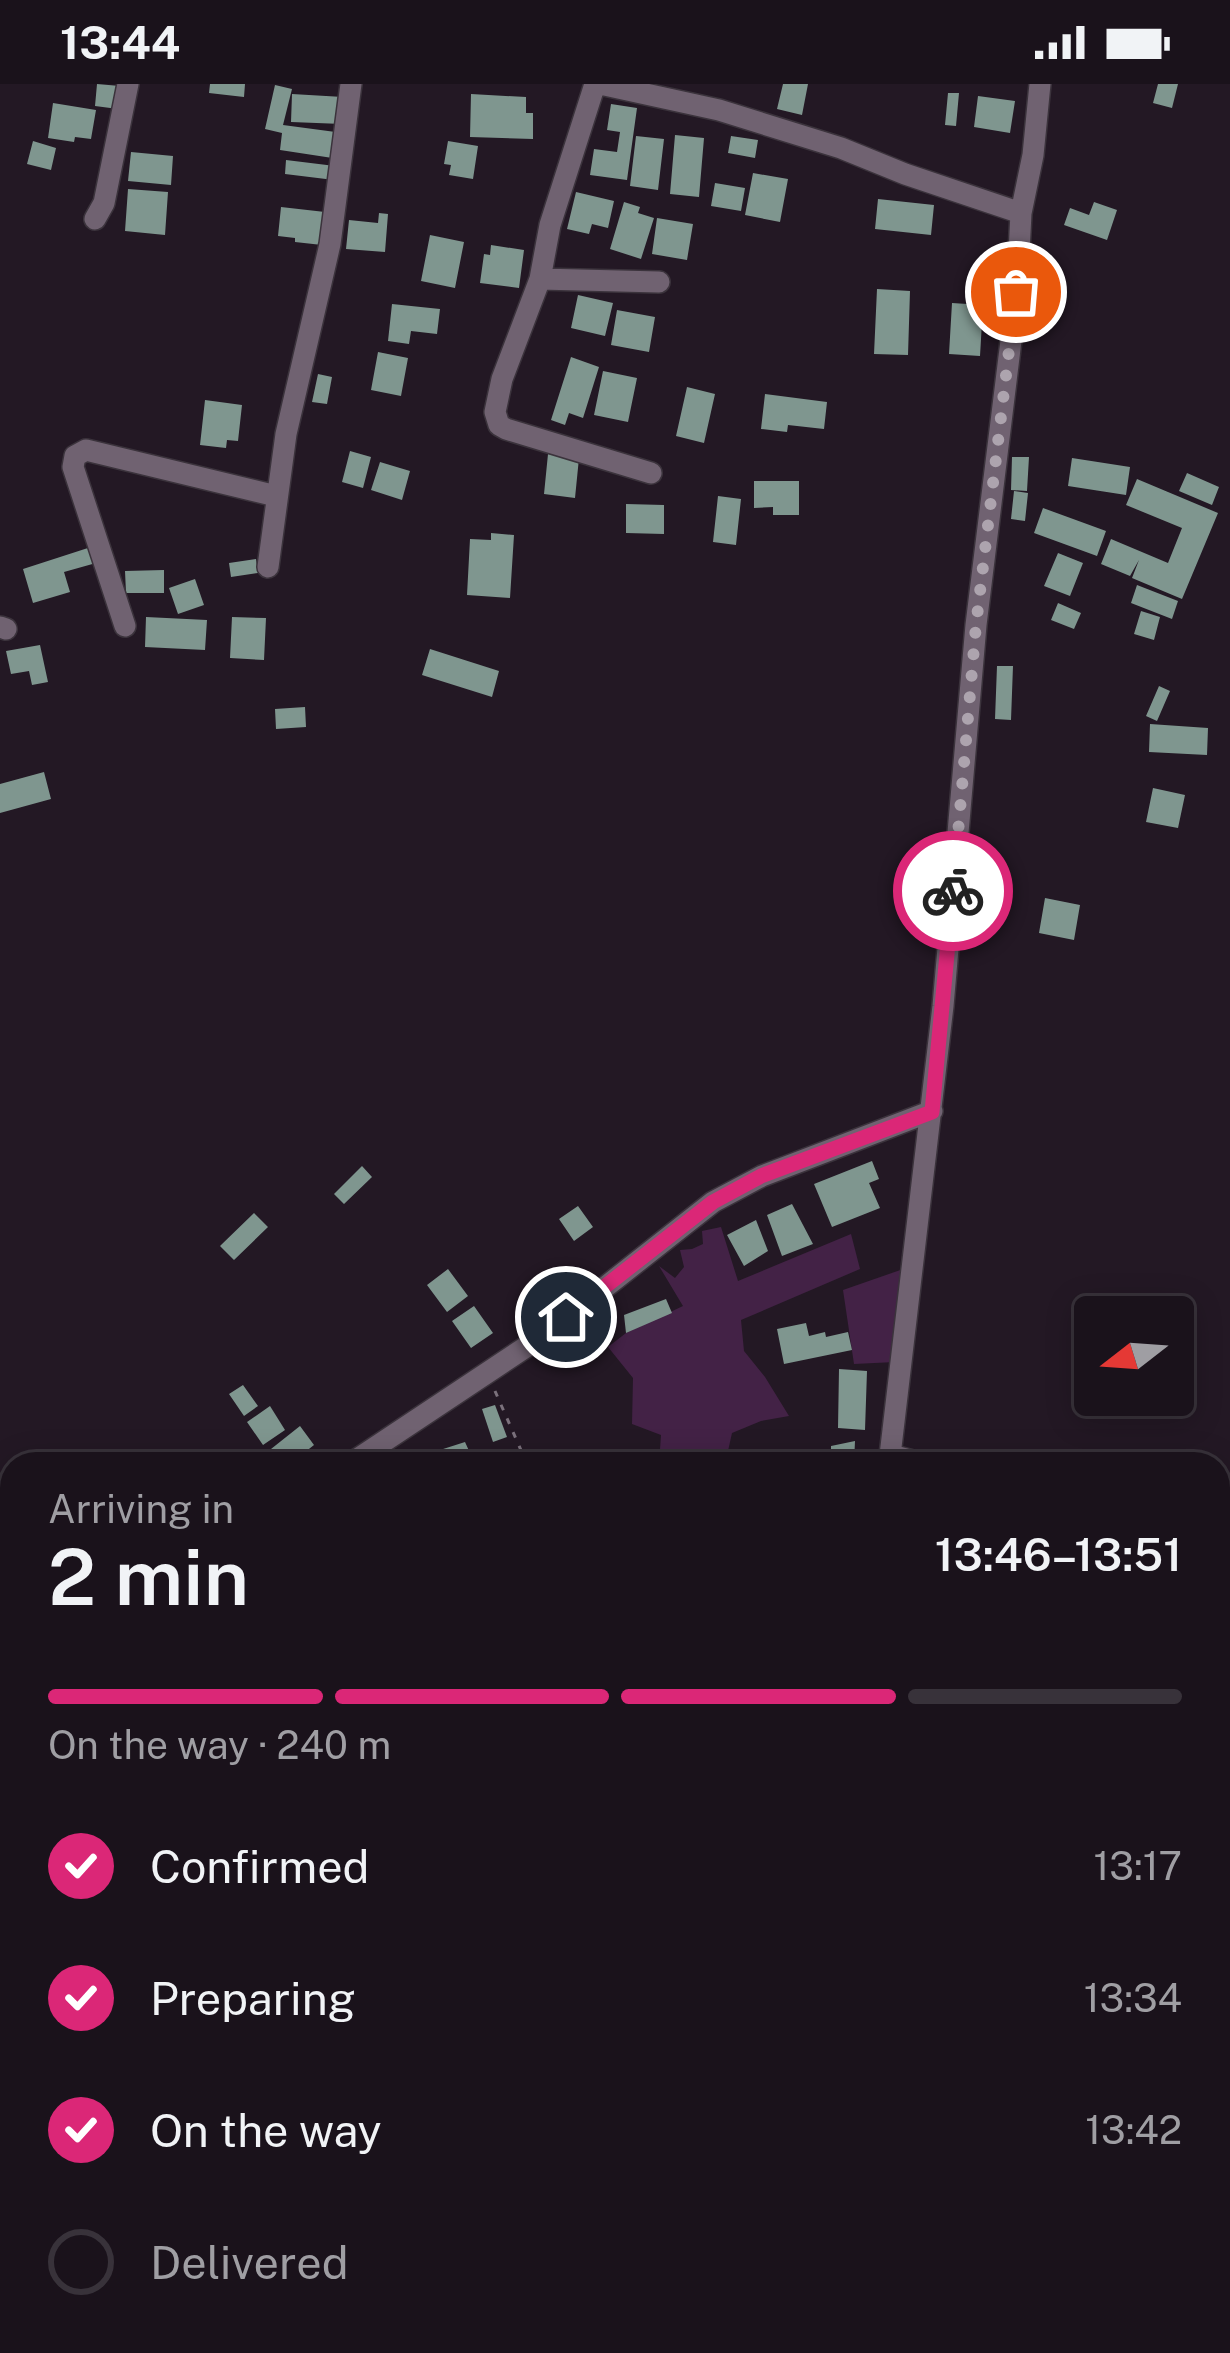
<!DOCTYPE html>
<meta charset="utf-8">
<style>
:root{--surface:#1a121b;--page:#231b24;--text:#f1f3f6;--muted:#9f9ea3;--line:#38323a;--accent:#db2777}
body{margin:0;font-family:"Public Sans",sans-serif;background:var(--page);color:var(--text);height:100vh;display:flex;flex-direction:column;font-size:45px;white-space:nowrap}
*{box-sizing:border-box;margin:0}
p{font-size:39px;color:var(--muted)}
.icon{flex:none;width:66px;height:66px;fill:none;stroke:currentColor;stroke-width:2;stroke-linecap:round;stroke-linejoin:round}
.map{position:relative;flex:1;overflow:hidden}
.side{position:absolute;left:0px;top:1368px;width:1230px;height:903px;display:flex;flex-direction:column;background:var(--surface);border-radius:36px 36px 0 0;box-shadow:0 6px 30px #0003,0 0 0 3px var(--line)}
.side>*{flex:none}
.needle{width:78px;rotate:253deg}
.tools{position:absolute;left:1074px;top:1212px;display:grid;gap:24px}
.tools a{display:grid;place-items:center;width:120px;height:120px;border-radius:12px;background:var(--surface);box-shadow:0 6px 30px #0003,0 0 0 3px var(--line);font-size:60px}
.pin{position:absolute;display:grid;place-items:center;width:102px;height:102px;color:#fff;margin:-51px;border:6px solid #fff;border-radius:50%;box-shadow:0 3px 12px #0007}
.courier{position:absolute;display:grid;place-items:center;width:120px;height:120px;margin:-60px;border:9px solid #db2777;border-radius:50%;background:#fff;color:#222;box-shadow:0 3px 15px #0007}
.overview em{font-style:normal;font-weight:600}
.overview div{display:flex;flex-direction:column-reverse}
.overview{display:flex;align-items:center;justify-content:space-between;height:204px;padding:0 48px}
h1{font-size:78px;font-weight:600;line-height:90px}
.bar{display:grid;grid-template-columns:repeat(4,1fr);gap:18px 12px;align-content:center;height:144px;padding:0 48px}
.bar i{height:15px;border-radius:9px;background:var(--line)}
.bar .on{background:var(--accent)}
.bar p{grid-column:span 4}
ol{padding:0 48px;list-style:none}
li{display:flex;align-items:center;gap:36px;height:132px}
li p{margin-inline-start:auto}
li .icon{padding:12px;border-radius:50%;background:var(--accent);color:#fff;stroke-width:4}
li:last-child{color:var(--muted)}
li i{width:66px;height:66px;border:6px solid var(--line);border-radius:50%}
.status{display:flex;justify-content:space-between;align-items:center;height:84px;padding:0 60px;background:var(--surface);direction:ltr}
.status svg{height:33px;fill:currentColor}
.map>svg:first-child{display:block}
.green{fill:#432246}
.building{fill:#7f968f}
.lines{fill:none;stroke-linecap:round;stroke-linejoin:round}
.service-casing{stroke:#3b333c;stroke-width:14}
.minor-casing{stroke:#3b333c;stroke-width:24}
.path{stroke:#7b717c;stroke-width:3;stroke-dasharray:6 9;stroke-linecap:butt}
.service{stroke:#706271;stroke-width:10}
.minor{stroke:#706271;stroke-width:21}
.done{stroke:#ada4ae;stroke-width:12;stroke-dasharray:0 21.6}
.route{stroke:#db2777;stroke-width:15}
</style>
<div class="status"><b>13:44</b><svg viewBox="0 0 49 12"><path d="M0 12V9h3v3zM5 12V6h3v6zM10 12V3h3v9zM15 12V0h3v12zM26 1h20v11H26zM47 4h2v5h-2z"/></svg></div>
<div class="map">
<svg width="1230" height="2269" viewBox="0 0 1230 2269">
<rect width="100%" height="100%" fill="#231824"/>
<path class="green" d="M721,1143l17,54 113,-47 9,35 -119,51 3,31 21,26 24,39 -28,5 -29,12 -6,27 -10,4h-57l2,-29 -29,-11 1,-46 -25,-31 18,-14 57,-27 -24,-40 16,12 9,-11 -4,-17 12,-1 11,-5 -1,-13z
M909,1183l-14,95 -41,2 -11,-74z"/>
<path class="building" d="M97,0l23,2 -2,23 -23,-3z
M210,0h35l-1,13 -35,-4z
M783,0h25l-6,31 -25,-6z
M1158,0h20l-6,24 -19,-5z
M275,1l17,4 -9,36 60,8 -4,26 -59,-9 2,-17 -17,-4z
M948,9h11l-3,33 -11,-1z
M292,10l51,3 -1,27 -51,-2z
M471,10l55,3v16h7v26l-63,-2z
M978,12l37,5 -5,32 -36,-6z
M53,19l43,7 -5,29 -16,-2 -1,5 -26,-4z
M611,20l26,4 -10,72 -37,-5 4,-26 23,3 3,-20 -13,-2z
M675,51l29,3 -5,59 -29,-3z
M636,52l28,3 -6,51 -28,-4z
M731,52l27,4 -3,18 -27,-5z
M33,57l23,7 -5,22 -24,-6z
M448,57l30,5 -5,33 -24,-4 2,-10 -7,-1z
M131,68l42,4 -2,29 -43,-4z
M286,76l49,6 -1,14 -49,-6z
M753,89l35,6 -8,43 -35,-7z
M715,99l30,5 -4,23 -30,-5z
M128,105l40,3 -3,43 -40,-4z
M576,108l38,9 -6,27 -16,-4 -3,10 -22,-5z
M878,115l56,6 -3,30 -56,-6z
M624,118l16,5 -2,6 16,5 -13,41 -31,-10z
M1094,118l23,8 -10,30 -43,-15 6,-17 19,7z
M281,123l44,5 -3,33 -27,-3v-4l-17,-2z
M379,129l9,1 -3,38 -39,-3 3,-29 29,3z
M657,134l36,6 -6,36 -35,-6z
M430,151l34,7 -9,46 -34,-7z
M491,161l33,5 -5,38 -39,-5 4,-29 6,1z
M877,205l33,2 -2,64 -34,-1z
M578,211l35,8 -8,33 -34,-8z
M952,219l31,2 -3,51 -31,-2z
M392,220l48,5 -3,25 -26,-3 -2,13 -21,-3z
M617,226l38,7 -6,35 -38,-7z
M378,268l30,6 -7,38 -30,-6z
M571,273l28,10 -16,51 -14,-5 -4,12 -14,-5z
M603,287l34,7 -9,44 -34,-7z
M318,290l14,3 -5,27 -15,-2z
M687,303l28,7 -11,49 -28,-7z
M765,310l62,8 -3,27 -36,-4 -1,7 -26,-3z
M205,316l37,5 -4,36 -11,-1 -1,8 -26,-3z
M350,367l21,6 -8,31 -21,-6z
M548,370l31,4 -4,40 -31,-4z
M1012,373h17l-2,34 -16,-1z
M1072,374l58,9 -4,28 -58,-9z
M380,378l30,9 -8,29 -31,-10z
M1187,389l32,14 -7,18 -33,-14z
M1137,395l81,34 -36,86 -50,-21 7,-18 -9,16 -29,-12 10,-25 57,24 14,-35 -56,-23z
M754,397h45v34h-26v-8l-19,1z
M1014,407l14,2 -3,28 -14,-2z
M718,412l23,3 -5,46 -23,-3z
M626,420l38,1v29l-38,-1z
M1043,424l63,23 -9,25 -63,-23z
M491,449l23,2 -4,63 -43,-3 3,-56 21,1z
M91,463l5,16 -32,9 6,20 -37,11 -10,-34z
M1058,469l25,10 -13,33 -26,-10z
M256,475l2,14 -27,4 -2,-14z
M164,486v23h-38l-1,-22z
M195,495l9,26 -26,9 -9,-26z
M1137,501l41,16 -6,18 -41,-16z
M1058,519l23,10 -7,16 -23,-9z
M1141,527l19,6 -6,23 -20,-6z
M146,533l61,3 -2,30 -60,-3z
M232,533l34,1 -2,42 -34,-2z
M40,561l8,37 -16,3 -3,-14 -18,3 -5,-23z
M430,565l69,22 -7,26 -70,-22z
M997,582h16l-2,54 -16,-1z
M1159,602l11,5 -13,30 -11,-5z
M305,623l1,20 -30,2 -1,-20z
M1150,640l58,4 -1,27 -58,-3z
M44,688l7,27 -51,14v-29z
M1153,704l32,7 -7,33 -32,-6z
M1045,814l35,7 -6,35 -35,-7z
M872,1077l7,18 -10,4 11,25 -48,19 -18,-43z
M362,1082l10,11 -28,27 -10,-10z
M792,1120l21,40 -31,12 -15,-41z
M578,1122l15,21 -19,14 -15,-22z
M254,1129l14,14 -34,33 -14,-14z
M756,1136l12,31 -24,15 -17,-31z
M448,1185l20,27 -21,16 -20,-27z
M666,1215l6,14 -46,20 -2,-18z
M474,1222l19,27 -22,15 -19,-27z
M806,1239l3,13 16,-4 1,5 22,-5 4,18 -68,14 -7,-35z
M839,1285l28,2 -2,59 -27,-2z
M243,1301l15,21 -14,10 -15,-22z
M495,1321l12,32 -14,5 -11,-33z
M270,1322l15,24 -22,15 -16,-23z
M300,1342l14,19 -24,19h-7l-12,-15z
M855,1357l-1,23h-23v-18z
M465,1358l10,22h-28l-7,-14z
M1230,1764v73l-6,14 -6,-3v-56z"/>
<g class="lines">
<defs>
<path id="service" d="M1218,1936l12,-32"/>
<path id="minor" d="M595,0l-45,141 -10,54 -38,100 -7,33 4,13 7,4 145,44
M600,0l119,26 122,38 64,26 116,39
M95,135l9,-16 24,-119
M540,195l119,3
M268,483l18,-133 44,-190 21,-160
M125,542l-52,-159 2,-11 11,-6 190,46
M0,543l6,2
M891,1371l33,9
M350,1380l197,-131 166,-131 49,-26 170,-65
M889,1380l54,-458 33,-381 41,-333 4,-79 12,-58 7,-71
M1218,1583l12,11
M0,1590l12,-8
M0,2123l12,21
M1218,2140l12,8
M99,2259l3,10
M804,2269l1,-10"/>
</defs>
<use href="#service" class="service-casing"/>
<use href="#minor" class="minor-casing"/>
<path class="path" d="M495,1307l32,73"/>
<use href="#service" class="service"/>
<use href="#minor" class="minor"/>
</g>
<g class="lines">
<path class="done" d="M953,807l23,-266 40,-333"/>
<path class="route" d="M566,1233l147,-115 48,-26 171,-64 21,-221"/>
</g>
</svg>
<div class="tools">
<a><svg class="needle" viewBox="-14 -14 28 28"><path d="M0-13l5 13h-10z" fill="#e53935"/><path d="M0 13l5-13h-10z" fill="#9f9ea3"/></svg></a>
</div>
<div class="pin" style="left:1016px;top:208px;background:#ea580c"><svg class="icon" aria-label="bag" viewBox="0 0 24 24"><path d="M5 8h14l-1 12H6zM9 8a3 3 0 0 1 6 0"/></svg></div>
<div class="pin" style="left:566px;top:1233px;background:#1f2937"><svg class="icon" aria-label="home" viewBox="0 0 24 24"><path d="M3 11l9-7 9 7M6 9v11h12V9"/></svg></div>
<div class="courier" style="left:953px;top:807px"><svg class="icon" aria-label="bike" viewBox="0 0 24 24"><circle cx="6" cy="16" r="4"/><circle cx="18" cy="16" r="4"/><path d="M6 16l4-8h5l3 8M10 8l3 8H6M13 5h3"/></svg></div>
<section class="side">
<div class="overview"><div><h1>2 min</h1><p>Arriving in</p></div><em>13:46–13:51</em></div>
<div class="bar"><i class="on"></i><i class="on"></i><i class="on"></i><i></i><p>On the way · 240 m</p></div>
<ol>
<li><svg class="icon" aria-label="check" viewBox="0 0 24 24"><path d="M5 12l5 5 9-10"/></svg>Confirmed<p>13:17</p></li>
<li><svg class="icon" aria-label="check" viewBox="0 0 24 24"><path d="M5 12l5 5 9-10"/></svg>Preparing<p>13:34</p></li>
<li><svg class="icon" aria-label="check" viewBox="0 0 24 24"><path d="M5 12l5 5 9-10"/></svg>On the way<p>13:42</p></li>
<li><i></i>Delivered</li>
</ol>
</section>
</div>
